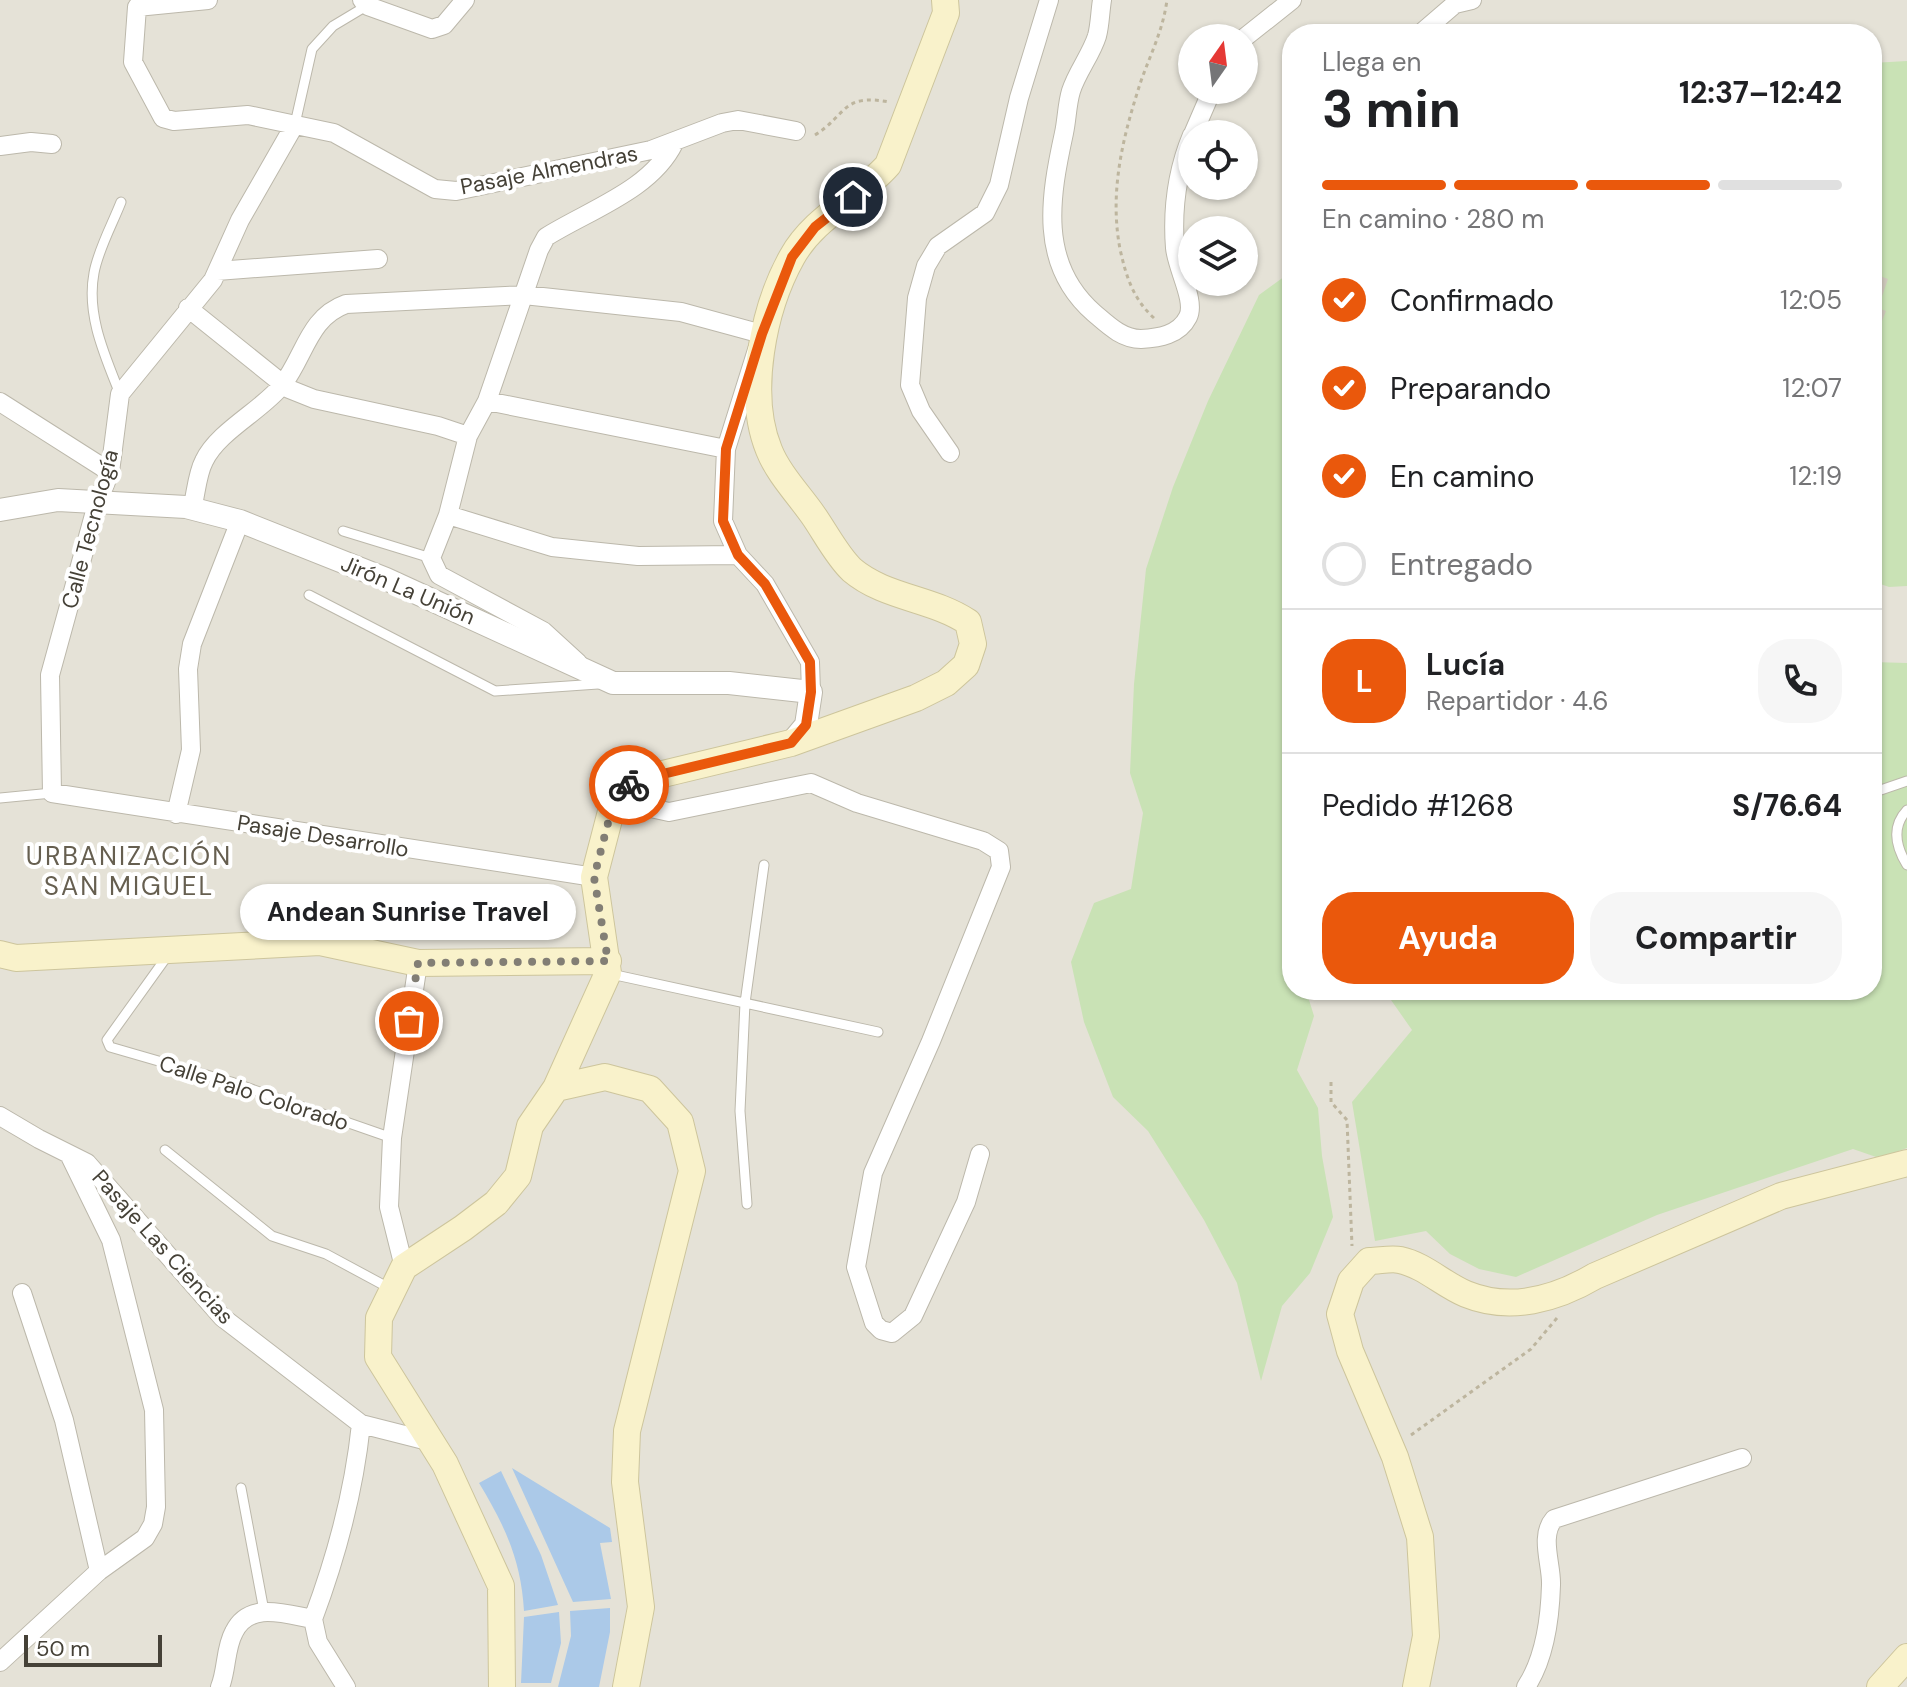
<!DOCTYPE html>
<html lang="es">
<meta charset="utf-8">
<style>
:root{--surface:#fff;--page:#f6f6f6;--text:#202124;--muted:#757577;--line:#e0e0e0;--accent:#ea580c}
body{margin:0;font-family:"DM Sans",sans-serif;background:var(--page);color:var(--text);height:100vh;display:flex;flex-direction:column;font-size:30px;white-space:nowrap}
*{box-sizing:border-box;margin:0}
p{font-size:26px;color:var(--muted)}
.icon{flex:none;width:44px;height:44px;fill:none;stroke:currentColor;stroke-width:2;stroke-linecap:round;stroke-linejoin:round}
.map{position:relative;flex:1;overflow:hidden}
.drawer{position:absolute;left:1282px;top:24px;width:600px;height:976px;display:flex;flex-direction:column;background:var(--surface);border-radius:32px;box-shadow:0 2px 6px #0004}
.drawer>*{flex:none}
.needle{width:52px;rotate:14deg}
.fabs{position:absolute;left:1178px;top:24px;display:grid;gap:16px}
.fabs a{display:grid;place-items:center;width:80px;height:80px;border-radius:50%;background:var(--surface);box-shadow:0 2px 6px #0004;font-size:40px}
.scale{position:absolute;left:24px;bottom:20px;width:138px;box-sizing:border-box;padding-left:8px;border:4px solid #454137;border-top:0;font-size:22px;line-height:28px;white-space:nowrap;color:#454137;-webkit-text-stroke:6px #fff;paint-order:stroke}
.pin{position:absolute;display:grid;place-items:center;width:68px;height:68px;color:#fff;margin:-34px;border:4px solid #fff;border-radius:50%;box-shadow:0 2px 8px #0007}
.courier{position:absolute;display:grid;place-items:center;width:80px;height:80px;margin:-40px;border:6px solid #ea580c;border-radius:50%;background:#fff;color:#222;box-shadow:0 2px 10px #0007}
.bubble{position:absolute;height:56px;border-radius:28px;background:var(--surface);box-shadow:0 2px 6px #0004;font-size:26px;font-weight:700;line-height:56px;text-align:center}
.overview em{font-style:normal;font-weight:700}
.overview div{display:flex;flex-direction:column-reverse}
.overview{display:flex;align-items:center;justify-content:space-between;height:136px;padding:0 40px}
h1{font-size:52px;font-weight:700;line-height:60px}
.bar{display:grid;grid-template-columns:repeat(4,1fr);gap:12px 8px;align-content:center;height:96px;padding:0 40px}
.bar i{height:10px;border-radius:6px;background:var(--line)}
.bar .active{background:var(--accent)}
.bar p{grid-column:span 4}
.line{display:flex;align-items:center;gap:20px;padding:0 40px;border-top:2px solid var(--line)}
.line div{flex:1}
.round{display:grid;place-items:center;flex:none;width:84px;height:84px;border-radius:32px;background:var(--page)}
ol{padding:0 40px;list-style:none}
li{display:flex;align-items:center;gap:24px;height:88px}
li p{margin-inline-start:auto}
li .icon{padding:8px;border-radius:50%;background:var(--accent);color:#fff;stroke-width:4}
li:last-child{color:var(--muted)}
li i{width:44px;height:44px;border:4px solid var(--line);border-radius:50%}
.button{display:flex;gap:16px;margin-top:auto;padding:16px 40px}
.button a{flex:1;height:92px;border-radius:32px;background:var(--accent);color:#fff;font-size:32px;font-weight:700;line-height:92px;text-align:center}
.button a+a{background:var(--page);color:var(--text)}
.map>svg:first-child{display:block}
.residential{fill:#e5e2d7;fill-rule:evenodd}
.green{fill:#c9e2b5}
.water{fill:#abc9e8}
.building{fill:#d2ccbf}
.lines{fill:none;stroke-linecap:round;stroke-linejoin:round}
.service-casing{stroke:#bcb8ab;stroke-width:11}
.minor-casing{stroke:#bcb8ab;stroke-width:20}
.tertiary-casing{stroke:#bcb8ab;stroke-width:24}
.secondary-casing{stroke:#cdc59c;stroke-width:28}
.path{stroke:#bdb59e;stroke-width:3;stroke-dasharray:4 4;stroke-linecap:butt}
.service{stroke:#fff;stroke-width:9}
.minor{stroke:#fff;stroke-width:18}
.tertiary{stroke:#fff;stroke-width:22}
.secondary{stroke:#f9f2cb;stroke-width:26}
.done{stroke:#827e75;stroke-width:8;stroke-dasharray:0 14.4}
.route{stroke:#ea580c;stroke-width:10}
.labels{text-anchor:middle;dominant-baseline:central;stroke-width:8;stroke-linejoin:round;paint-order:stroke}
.street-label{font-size:22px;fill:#454137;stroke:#fff}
.quarter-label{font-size:26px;letter-spacing:2px;fill:#665f50;stroke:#fff}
</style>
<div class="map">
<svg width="1907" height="1687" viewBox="0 0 1907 1687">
<rect width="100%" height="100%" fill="#f2f0e8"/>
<path class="residential" d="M0,0h1907v1687h-1907zM1292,34h580v956h-580zM1192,38h52v52h-52zM1192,134h52v52h-52zM1192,230h52v52h-52z"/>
<path class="green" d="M1907,61v525l-18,1 -17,-6v-518z
M1292,271v719h14l8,26 -17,54 21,38 4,48 11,61 -23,56 -28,33 -21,75 -24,-98 -33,-63 -56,-89 -35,-34 -29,-75 -13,-60 23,-59 37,-14 12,-76 -13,-40 4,-89 12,-115 27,-82 35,-86 51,-106z
M1872,662l35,1v485l-28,10 -26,-9 -196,66 -141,62 -37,-8 -29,-15 -24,-23 -51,10 -23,-139 60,-72 -28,-40h488z"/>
<path class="water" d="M512,1468l98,60 2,14 -12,1 11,56 -38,3z
M501,1471l40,84 17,50 -34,6c-3,-51 -19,-85 -45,-128z
M610,1608v24l-11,55h-41l13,-51 -1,-25z
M559,1612l2,31 -10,40h-30l3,-66z"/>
<path class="building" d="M1872,273l16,6 -10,29 8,3 -8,20 -6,-2z"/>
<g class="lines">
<defs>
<path id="service" d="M295,124l17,-75 21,-23 35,-21
M120,394c-15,-38 -34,-79 -26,-121 4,-23 18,-48 27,-71
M343,531l88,27
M309,595l186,96 103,-7
M1872,793l35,-12
M0,798l52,-5
M1907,810c-16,17 -11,37 0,55
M168,955l-61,85 3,7 121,35 161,56
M611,974l267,58
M165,1150l107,86 54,18 65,35
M747,1204l-7,-93 5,-108 19,-138
M241,1488l23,123"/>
<path id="minor" d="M362,0l6,6 64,23 12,-4 21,-25
M1102,0c-2,12 -2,25 -5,36 -6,19 -20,36 -26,55 -4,13 -4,28 -7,42 -14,64 -26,131 30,180 14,12 28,26 47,26 18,-1 38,-4 47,-22 8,-16 -11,-48 -13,-69 -3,-39 2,-77 17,-113
M137,7l-4,55 30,56 11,3 74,-6 86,18 101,56 21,2 195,-41 71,-27 16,-3 58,11
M137,7l71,-7
M1420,34l35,-30 17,-4
M1244,38l48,-38
M295,124l-55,96 -27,60 -93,114 -10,78 -13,32 -47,171 2,118 542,84
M1193,134l19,-44
M0,146l31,-4 21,2
M217,271l161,-12
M188,308l101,81 25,10 124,27 30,10
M487,401l239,48
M0,402l110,70
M950,453l-29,-42 -11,-26 7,-87 9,-32 12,-20 47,-33 14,-28 20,-87 30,-98
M192,509c4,-15 5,-35 12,-48 14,-30 59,-51 79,-77 22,-29 26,-67 63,-80l178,-9 157,17 81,22 -36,115 -3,72 15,34 27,29 45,78 1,30
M448,515l104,32 86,9 100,-1
M578,663l-35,-32 -104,-56 -8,-17 17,-43 20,-79 19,-35 52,-151 7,-13c43,-27 105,-47 128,-94
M614,800l55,12 142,-29 46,20 126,38 16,10 2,16 -70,174 -58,132 -17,94 18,56 7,7 11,3 21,-17 53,-114 14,-48
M176,814l15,-64 -3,-81 4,-25 48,-123
M0,1116l39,23 48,24 135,154 139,107c-7,68 -24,131 -48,195 -28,-5 -64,-18 -79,13 -9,16 -7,38 -14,55
M404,1267l-15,-60 3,-69 26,-175
M22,1293l42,127 35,151
M361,1424l71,18
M313,1619l5,23 28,45
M0,1662l99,-91 46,-33 8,-14 3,-17 -2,-97 -43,-170 -42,-86
M1526,1687c19,-29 24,-67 25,-102 1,-20 -12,-49 3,-66l188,-61"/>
<path id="tertiary" d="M0,510l58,-10 128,7 54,14 146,58 227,104h116l82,9 -5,33 -15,18"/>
<path id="secondary" d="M0,954l16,4 304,-16 98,21 190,-2
M556,1088l52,-115 -14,-96 20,-77 11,-13 13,-7 153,-37 125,-45 30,-15 20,-18 7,-21 -5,-22c-36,-24 -83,-24 -116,-52 -15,-14 -27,-38 -39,-55 -14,-20 -35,-42 -44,-65 -23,-56 -6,-141 23,-193 22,-40 67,-59 96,-92l58,-152 -1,-13
M502,1687l-1,-101 -56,-122 -67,-107 1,-39 25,-51 59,-39 33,-25 22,-27 12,-50 26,-38 49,-11 45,12 30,33 12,49 -65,260 -2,51 16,125 -15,80
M1416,1687l10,-51 -6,-99 -25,-80 -45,-106 -10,-37 11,-33 18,-20c10,0 22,-3 31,-1 24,5 44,25 66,34 44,18 90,5 129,-18l186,-80 126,-33
M1880,1687l27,-30"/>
</defs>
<use href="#service" class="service-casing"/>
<use href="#minor" class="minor-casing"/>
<use href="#tertiary" class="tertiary-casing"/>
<use href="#secondary" class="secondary-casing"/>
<path class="path" d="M815,135c32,-20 27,-42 74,-33
M1154,318c-21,-19 -28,-42 -34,-69 -11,-58 3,-113 21,-168 10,-28 22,-51 26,-81
M1331,1082v20l16,18 5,126
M1411,1435l120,-86 26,-31"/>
<use href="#service" class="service"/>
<use href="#minor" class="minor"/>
<use href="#tertiary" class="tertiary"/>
<use href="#secondary" class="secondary"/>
</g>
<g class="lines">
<path class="done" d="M409,1021l9,-58 190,-2 -14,-84 20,-77 15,-15"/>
<path class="route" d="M629,785l9,-5 153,-37 15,-18 5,-33 -1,-30 -45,-78 -27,-29 -15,-34 3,-72 36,-115 30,-77 23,-30 38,-30"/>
</g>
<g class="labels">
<g class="street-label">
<text transform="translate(549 170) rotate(-11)">Pasaje Almendras</text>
<text transform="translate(90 529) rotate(-75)">Calle Tecnología</text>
<text transform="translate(408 590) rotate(23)">Jirón La Unión</text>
<text transform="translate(323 836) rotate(9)">Pasaje Desarrollo</text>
<text transform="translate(254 1093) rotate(18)">Calle Palo Colorado</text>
<text transform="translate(163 1247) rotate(48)">Pasaje Las Ciencias</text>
</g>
<g class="quarter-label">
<text x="129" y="856">URBANIZACIÓN<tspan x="129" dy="30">SAN MIGUEL</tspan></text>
</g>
</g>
</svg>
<div class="fabs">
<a><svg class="needle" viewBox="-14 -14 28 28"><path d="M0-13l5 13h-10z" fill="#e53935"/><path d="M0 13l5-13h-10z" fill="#757577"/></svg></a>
<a><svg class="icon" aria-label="locate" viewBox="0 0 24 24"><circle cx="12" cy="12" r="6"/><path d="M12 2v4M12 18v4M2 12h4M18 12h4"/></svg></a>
<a><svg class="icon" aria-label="layers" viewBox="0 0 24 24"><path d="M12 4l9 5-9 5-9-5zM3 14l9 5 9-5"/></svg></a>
</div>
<div class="scale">50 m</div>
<div class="pin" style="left:409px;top:1021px;background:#ea580c"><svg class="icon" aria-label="bag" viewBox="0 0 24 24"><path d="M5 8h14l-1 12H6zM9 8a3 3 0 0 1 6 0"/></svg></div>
<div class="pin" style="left:853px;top:197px;background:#1f2937"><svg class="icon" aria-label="home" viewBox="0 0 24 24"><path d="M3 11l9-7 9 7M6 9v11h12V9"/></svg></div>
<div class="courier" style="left:629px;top:785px"><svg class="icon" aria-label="bike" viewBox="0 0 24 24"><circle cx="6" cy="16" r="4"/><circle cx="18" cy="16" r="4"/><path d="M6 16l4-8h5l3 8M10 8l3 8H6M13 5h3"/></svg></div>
<div class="bubble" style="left:240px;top:884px;width:336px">Andean Sunrise Travel</div>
<section class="drawer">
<div class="overview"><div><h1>3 min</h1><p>Llega en</p></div><em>12:37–12:42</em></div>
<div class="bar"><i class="active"></i><i class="active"></i><i class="active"></i><i></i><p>En camino · 280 m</p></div>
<ol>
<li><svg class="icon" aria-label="check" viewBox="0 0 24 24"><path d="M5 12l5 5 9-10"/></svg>Confirmado<p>12:05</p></li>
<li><svg class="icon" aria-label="check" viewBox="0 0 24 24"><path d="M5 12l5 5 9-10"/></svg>Preparando<p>12:07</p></li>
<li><svg class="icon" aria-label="check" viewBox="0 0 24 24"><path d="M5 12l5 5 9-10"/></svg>En camino<p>12:19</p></li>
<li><i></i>Entregado</li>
</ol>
<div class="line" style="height:144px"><b class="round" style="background:var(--accent);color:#fff">L</b><div><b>Lucía</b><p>Repartidor · 4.6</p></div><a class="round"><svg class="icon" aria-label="phone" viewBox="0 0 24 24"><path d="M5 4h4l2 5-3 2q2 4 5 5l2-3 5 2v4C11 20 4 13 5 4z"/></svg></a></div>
<div class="line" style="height:104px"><div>Pedido #1268</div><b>S/76.64</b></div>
<div class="button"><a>Ayuda</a><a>Compartir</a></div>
</section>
</div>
